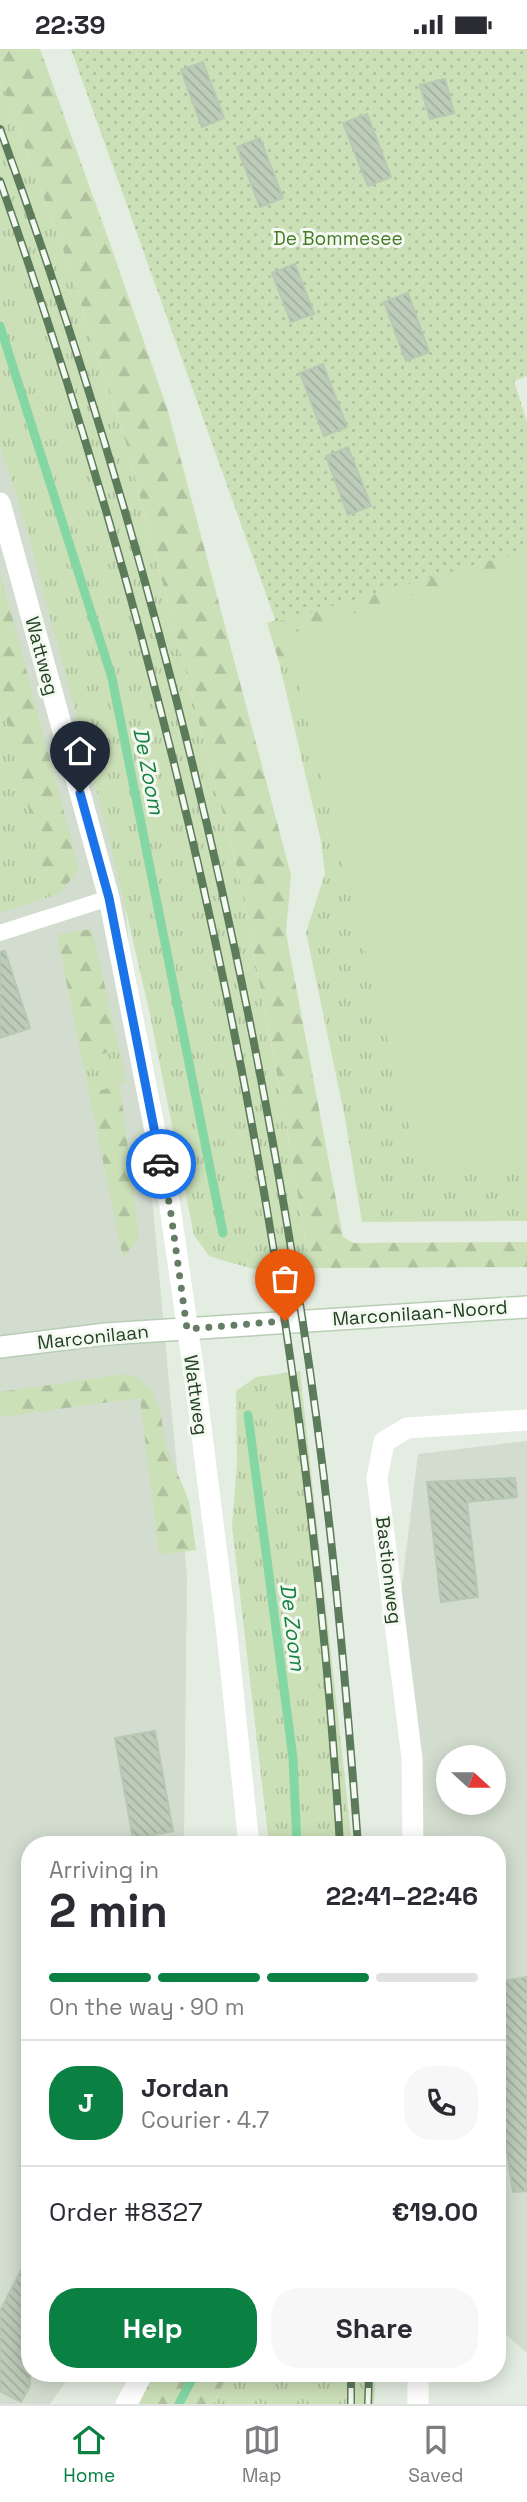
<!DOCTYPE html>
<meta charset="utf-8">
<style>
:root{--surface:#fff;--page:#f7f7f7;--text:#2b2b33;--muted:#7c7c81;--line:#e1e1e2;--accent:#0b8043}
body{margin:0;font-family:"Space Grotesk",sans-serif;background:var(--page);color:var(--text);height:100vh;display:flex;flex-direction:column;font-size:26px;white-space:nowrap}
*{box-sizing:border-box;margin:0}
p{font-size:23px;color:var(--muted)}
.icon{flex:none;width:38px;height:38px;fill:none;stroke:currentColor;stroke-width:2;stroke-linecap:round;stroke-linejoin:round}
.map{position:relative;flex:1;overflow:hidden}
.sheet{position:absolute;left:21px;top:1787px;width:485px;height:546px;display:flex;flex-direction:column;background:var(--surface);border-radius:28px;box-shadow:0 4px 18px #0003}
.sheet>*{flex:none}
.needle{width:46px;rotate:111deg}
.buttons{position:absolute;left:436px;top:1696px;display:grid;gap:14px}
.buttons a{display:grid;place-items:center;width:70px;height:70px;border-radius:50%;background:var(--surface);box-shadow:0 4px 18px #0003;font-size:35px}
.pin{position:absolute;display:grid;place-items:center;width:60px;height:60px;color:#fff;margin:-72px -30px;border-radius:50% 50% 50% 0;rotate:-45deg;box-shadow:0 0 7px #0007}
.pin .icon{rotate:45deg}
.courier{position:absolute;display:grid;place-items:center;width:70px;height:70px;margin:-35px;border:5px solid #1a73e8;border-radius:50%;background:#fff;color:#222;box-shadow:0 2px 9px #0007}
.overview em{font-style:normal;font-weight:700}
.overview div{display:flex;flex-direction:column-reverse}
.overview{display:flex;align-items:center;justify-content:space-between;height:119px;padding:0 28px}
h1{font-size:46px;font-weight:700;line-height:52px}
.bar{display:grid;grid-template-columns:repeat(4,1fr);gap:10px 7px;align-content:center;height:84px;padding:0 28px}
.bar i{height:9px;border-radius:5px;background:var(--line)}
.bar .active{background:var(--accent)}
.bar p{grid-column:span 4}
.line{display:flex;align-items:center;gap:18px;padding:0 28px;border-top:2px solid var(--line)}
.line div{flex:1}
.round{display:grid;place-items:center;flex:none;width:74px;height:74px;border-radius:28px;background:var(--page)}
.action{display:flex;gap:14px;margin-top:auto;padding:14px 28px}
.action a{flex:1;height:80px;border-radius:28px;background:var(--accent);color:#fff;font-size:28px;font-weight:700;line-height:80px;text-align:center}
.action a+a{background:var(--page);color:var(--text)}
.status{display:flex;justify-content:space-between;align-items:center;height:49px;padding:0 35px;background:var(--surface);direction:ltr}
.status svg{height:19px;fill:currentColor}
.menu{display:flex;justify-content:space-around;align-items:center;height:98px;border-top:2px solid var(--line);background:var(--surface);font-size:19px;color:var(--muted)}
.menu a{display:grid;justify-items:center;gap:4px}
.menu .active{color:var(--accent)}
.map>svg:first-child{display:block}
.built{fill:#d2ddcf;fill-rule:evenodd}
.grass{fill:url(#grass-tufts)}
.forest{fill:url(#forest-firs)}
.park{fill:#cce0b8}
.garden{fill:url(#garden-dots)}
.lines{fill:none;stroke-linecap:round;stroke-linejoin:round}
.stream{stroke:#84d7a5;stroke-width:9}
.building{fill:url(#building-back-hatch);stroke:#b7c8b3;stroke-width:2}
.secondary-casing{stroke:#b7ceb4;stroke-width:24}
.lane{stroke:#fff;stroke-width:16}
.street{stroke:#fff;stroke-width:21}
.secondary{stroke:#fff;stroke-width:21}
.rail-casing{stroke:#5b7b5a;stroke-width:8}
.rail{stroke:#f4f9f2;stroke-width:5;stroke-dasharray:16;stroke-linecap:butt}
.done{stroke:#657d64;stroke-width:7;stroke-dasharray:0 12.6}
.route{stroke:#1a73e8;stroke-width:9}
.labels{text-anchor:middle;dominant-baseline:central;stroke-width:6;stroke-linejoin:round;paint-order:stroke}
.park-label{font-size:19px;fill:#467b26;stroke:#f4f9f2}
.street-label{font-size:19px;fill:#214020;stroke:#f4f9f2}
.water-label{font-size:21px;font-style:italic;fill:#148240;stroke:#f4f9f2}
</style>
<div class="status"><b>22:39</b><svg viewBox="0 0 49 12"><path d="M0 12V9h3v3zM5 12V6h3v6zM10 12V3h3v9zM15 12V0h3v12zM26 1h20v11H26zM47 4h2v5h-2z"/></svg></div>
<div class="map">
<svg width="527" height="2355" viewBox="0 0 527 2355">
<defs>
<pattern id="grass-tufts" width="24" height="20" patternUnits="userSpaceOnUse" patternTransform="scale(1.75)"><rect width="24" height="20" fill="#cce0b8"/><path d="M3 7l-1-3M5 7V3M7 7l1-3M15 17l-1-3M17 17v-4M19 17l1-3" fill="none" stroke="#afc19e"/></pattern>
<pattern id="forest-firs" width="22" height="20" patternUnits="userSpaceOnUse" patternTransform="scale(1.75)"><rect width="22" height="20" fill="#cce0b8"/><path d="M5 1l3.5 6h-7zM16 11l3.5 6h-7z" fill="#afc19e"/></pattern>
<pattern id="garden-dots" width="8" height="8" patternUnits="userSpaceOnUse" patternTransform="scale(1.75)"><rect width="8" height="8" fill="#cce0b8"/><path d="M2 2h.1M6 6h.1" fill="none" stroke="#afc19e" stroke-width="1.8" stroke-linecap="round"/></pattern>
<pattern id="building-back-hatch" width="6" height="6" patternUnits="userSpaceOnUse" patternTransform="scale(1.75)"><rect width="6" height="6" fill="#bdcbb9"/><path d="M-1 5l2 2M0 0l6 6M5-1l2 2" fill="none" stroke="#a2af9f"/></pattern>
</defs>
<rect width="100%" height="100%" fill="#e4ede1"/>
<path class="built" d="M0,310l100,275 87,943 -3,267 -154,1v528h42l-22,31h-50z
M527,1392v912l-30,-27v-481h-85l-21,-170 27,-221zM448,1708h46v46h-46z"/>
<path class="grass" d="M0,30l66,179 60,185 112,428 47,245 25,152 -49,3 -29,-8 -23,-7 -15,-21 -45,-225 -41,-177 -82,-306 -26,-82z
M527,534v638l-165,1 -17,-104 -39,-186 19,-58 -4,-33 -42,-179z
M0,647l32,126 17,75 -49,16z
M119,1000l7,34 -37,10 -7,-33z
M300,1322l52,473h-83l-37,-318 5,-62 -1,-73 20,-14z
M229,2324h147l-2,31h-161z"/>
<path class="forest" d="M0,0h40l68,189 60,173 123,464 -5,58 57,304 11,6 173,-1v25l-217,1 -25,-152 -47,-245 -112,-428 -60,-185 -66,-179z
M527,491v43l-248,79 -12,-39z
M0,522l79,298 -19,24 -11,4 -17,-75 -32,-126z
M92,880l27,120 -37,11 -25,-125z
M120,1036l19,153 -16,20 -34,-165z
M125,1325l11,3 16,13 9,22 3,29 25,60 7,49 -37,5 -19,-157 -140,19v-25z
M154,2324h75l-16,31h-74z"/>
<path class="park" d="M527,510v608l-108,-1 -133,-531z"/>
<path class="garden" d="M71,0h456v327l-13,5 13,41v128l-251,72z"/>
<g class="lines">
<path class="stream" d="M0,277l112,352 111,555
M248,1366l45,343 4,87
M179,2355l16,-31"/>
</g>
<path class="building" d="M203,13l21,56 -22,9 -21,-57z
M445,30l9,34 -24,6 -10,-34z
M367,65l24,63 -23,9 -25,-63z
M260,89l23,60 -23,9 -23,-60z
M295,215l19,50 -23,8 -19,-49z
M408,244l21,59 -23,9 -22,-59z
M323,315l24,63 -23,9 -24,-63z
M348,398l23,59 -23,9 -22,-59z
M5,902l25,77 -30,10v-86z
M515,1429l2,19 -50,5 11,95 -37,5 -14,-120z
M155,1682l18,100 -40,8 -18,-101z
M527,1928v214l-14,1 -16,-105v-105z
M30,2204v133l-9,16 -21,-11v-80z"/>
<g class="lines">
<defs>
<path id="secondary" d="M0,1298l106,-13 421,-27"/>
</defs>
<use href="#secondary" class="secondary-casing"/>
<path class="lane" d="M0,884l109,-35"/>
<path class="street" d="M0,454l109,395 61,309 26,181 31,246 22,211
M413,1796l-1,-86 -35,-281 7,-36 23,-14 120,-8
M418,2324v31
M126,2355l17,-31"/>
<use href="#secondary" class="secondary"/>
<defs>
<path id="rail" d="M0,80c140,384 240,784 302,1188 27,175 43,351 56,528
M0,132c188,535 306,1096 340,1664
M351,2355v-31
M368,2355l1,-31"/>
</defs>
<use href="#rail" class="rail-casing"/>
<use href="#rail" class="rail"/>
</g>
<g class="lines">
<path class="done" d="M161,1115l9,43 17,122 98,-8"/>
<path class="route" d="M80,744l29,105 52,266"/>
</g>
<g class="labels">
<g class="park-label">
<text x="338" y="189">De Bommesee</text>
</g>
<g class="street-label">
<text transform="translate(42 607) rotate(75)">Wattweg</text>
<text transform="translate(420 1264) rotate(-4)">Marconilaan-Noord</text>
<text transform="translate(93 1288) rotate(-6)">Marconilaan</text>
<text transform="translate(196 1346) rotate(82)">Wattweg</text>
<text transform="translate(389 1521) rotate(83)">Bastionweg</text>
</g>
<g class="water-label">
<text transform="translate(149 722) rotate(79)">De Zoom</text>
<text transform="translate(293 1578) rotate(83)">De Zoom</text>
</g>
</g>
</svg>
<div class="buttons">
<a><svg class="needle" viewBox="-14 -14 28 28"><path d="M0-13l5 13h-10z" fill="#e53935"/><path d="M0 13l5-13h-10z" fill="#7c7c81"/></svg></a>
</div>
<div class="pin" style="left:285px;top:1272px;background:#ea580c"><svg class="icon" aria-label="bag" viewBox="0 0 24 24"><path d="M5 8h14l-1 12H6zM9 8a3 3 0 0 1 6 0"/></svg></div>
<div class="pin" style="left:80px;top:744px;background:#1f2937"><svg class="icon" aria-label="home" viewBox="0 0 24 24"><path d="M3 11l9-7 9 7M6 9v11h12V9"/></svg></div>
<div class="courier" style="left:161px;top:1115px"><svg class="icon" aria-label="car" viewBox="0 0 24 24"><path d="M5 17H2v-5l4-1 3-4h7l3 4 3 1v5h-3M9 17h6M6 11h13"/><circle cx="7" cy="17" r="2"/><circle cx="17" cy="17" r="2"/></svg></div>
<section class="sheet">
<div class="overview"><div><h1>2 min</h1><p>Arriving in</p></div><em>22:41–22:46</em></div>
<div class="bar"><i class="active"></i><i class="active"></i><i class="active"></i><i></i><p>On the way · 90 m</p></div>
<div class="line" style="height:126px"><b class="round" style="background:var(--accent);color:#fff">J</b><div><b>Jordan</b><p>Courier · 4.7</p></div><a class="round"><svg class="icon" aria-label="phone" viewBox="0 0 24 24"><path d="M5 4h4l2 5-3 2q2 4 5 5l2-3 5 2v4C11 20 4 13 5 4z"/></svg></a></div>
<div class="line" style="height:91px"><div>Order #8327</div><b>€19.00</b></div>
<div class="action"><a>Help</a><a>Share</a></div>
</section>
</div>
<nav class="menu">
<a class="active"><svg class="icon" aria-label="home" viewBox="0 0 24 24"><path d="M3 11l9-7 9 7M6 9v11h12V9"/></svg>Home</a>
<a><svg class="icon" aria-label="map" viewBox="0 0 24 24"><path d="M3 6l6-2 6 2 6-2v14l-6 2-6-2-6 2zM9 4v14M15 6v14"/></svg>Map</a>
<a><svg class="icon" aria-label="saved" viewBox="0 0 24 24"><path d="M7 4h10v16l-5-4-5 4z"/></svg>Saved</a>
</nav>
